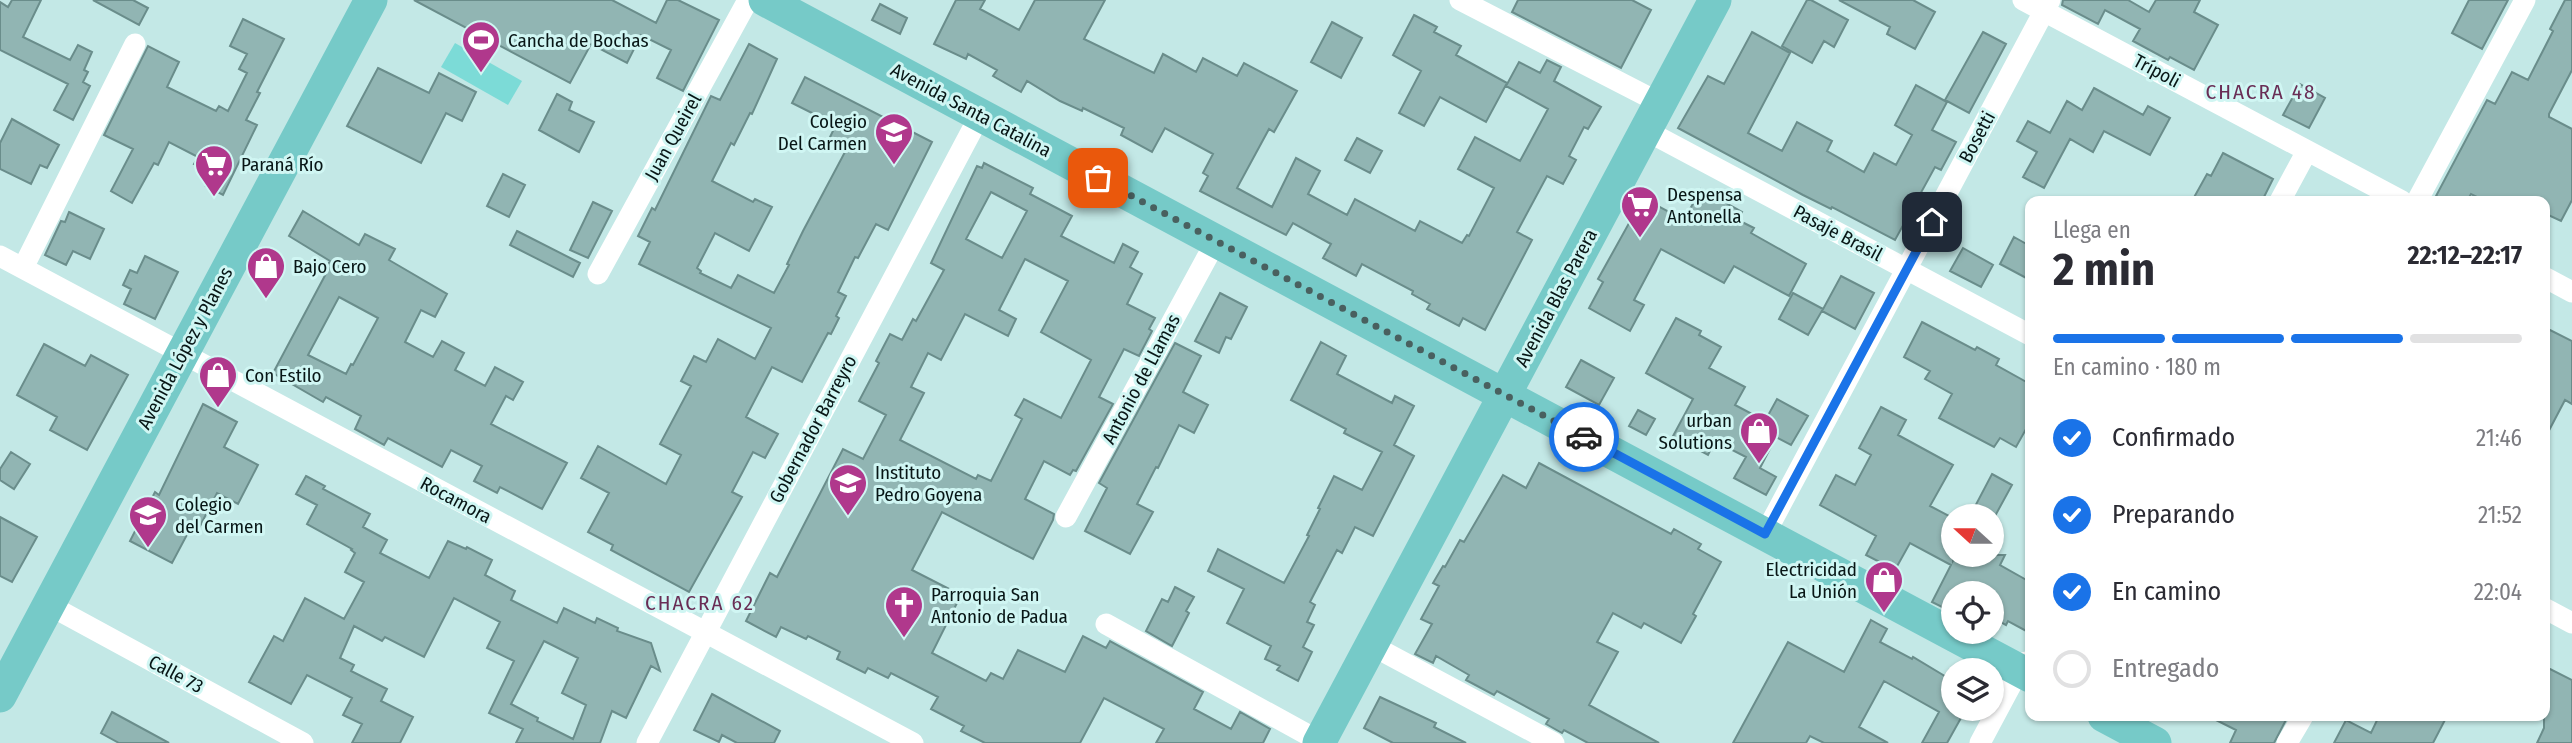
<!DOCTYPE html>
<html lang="es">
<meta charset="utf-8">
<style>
:root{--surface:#fff;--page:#f2f2f3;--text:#2b2b33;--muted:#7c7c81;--line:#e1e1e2;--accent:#1a73e8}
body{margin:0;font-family:"Fira Sans Condensed",sans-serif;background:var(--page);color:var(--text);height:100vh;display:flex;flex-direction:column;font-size:26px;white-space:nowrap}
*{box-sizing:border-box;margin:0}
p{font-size:23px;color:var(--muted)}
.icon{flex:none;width:38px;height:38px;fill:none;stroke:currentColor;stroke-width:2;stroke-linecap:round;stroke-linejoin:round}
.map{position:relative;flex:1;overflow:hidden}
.details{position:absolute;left:2025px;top:196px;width:525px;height:525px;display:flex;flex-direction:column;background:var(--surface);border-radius:14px;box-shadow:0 2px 5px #0004}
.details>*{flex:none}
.needle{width:46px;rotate:291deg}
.buttons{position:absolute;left:1941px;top:504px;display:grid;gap:14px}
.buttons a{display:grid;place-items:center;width:63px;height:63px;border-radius:50%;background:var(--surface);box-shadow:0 2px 5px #0004;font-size:35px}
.pin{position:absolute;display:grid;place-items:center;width:60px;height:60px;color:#fff;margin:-30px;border-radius:14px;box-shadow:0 4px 10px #0006}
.courier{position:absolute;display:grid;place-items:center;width:70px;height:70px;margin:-35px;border:5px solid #1a73e8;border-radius:50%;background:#fff;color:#222;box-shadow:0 2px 9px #0007}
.head em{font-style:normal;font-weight:700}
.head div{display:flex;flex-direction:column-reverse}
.head{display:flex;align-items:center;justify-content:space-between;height:119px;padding:0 28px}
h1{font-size:46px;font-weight:700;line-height:52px}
.bar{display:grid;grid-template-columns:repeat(4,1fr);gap:10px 7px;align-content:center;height:84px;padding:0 28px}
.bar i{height:9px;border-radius:5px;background:var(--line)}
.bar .on{background:var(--accent)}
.bar p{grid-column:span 4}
ol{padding:0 28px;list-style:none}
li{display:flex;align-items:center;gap:21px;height:77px}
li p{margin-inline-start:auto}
li .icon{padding:7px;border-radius:50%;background:var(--accent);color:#fff;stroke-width:4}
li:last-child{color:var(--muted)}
li i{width:38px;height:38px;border:4px solid var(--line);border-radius:50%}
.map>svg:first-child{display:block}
.green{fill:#7cdbd7}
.building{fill:#91b5b3;stroke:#6a8d8b;stroke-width:2;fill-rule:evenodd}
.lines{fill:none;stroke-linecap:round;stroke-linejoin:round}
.street{stroke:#fff;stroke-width:21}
.primary{stroke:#76cac8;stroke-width:33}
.done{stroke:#49605f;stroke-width:7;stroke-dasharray:0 12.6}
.route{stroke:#1a73e8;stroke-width:9}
.labels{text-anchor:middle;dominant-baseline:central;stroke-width:6;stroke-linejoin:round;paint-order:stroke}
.poi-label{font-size:19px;fill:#081616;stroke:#d0f6f3;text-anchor:start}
.street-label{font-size:19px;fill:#081616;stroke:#d0f6f3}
.neighbourhood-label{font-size:21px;letter-spacing:2px;fill:#692d55;stroke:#d0f6f3}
</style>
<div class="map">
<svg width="2572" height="743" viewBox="0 0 2572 743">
<rect width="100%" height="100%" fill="#c3e8e6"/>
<path class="green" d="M455,43l67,38 -14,24 -67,-38z"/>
<path class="building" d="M12,0h29l-18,37 47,23 8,-15 14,7 -8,18 4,2 -5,10 7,4 -17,34 -19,-10 14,-26 -68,-34v-48l8,5z
M93,0h40l15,8 -9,17z
M414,0h198l44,23 11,-23h11l41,20 -36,71 -26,-13 14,-28 -30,-15 -14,28 -36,-19 -21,39z
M956,0h29l-5,9 39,21 16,-30h70l-21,39 70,34 9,-19 33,18 7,-14 34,18 7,-13 53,28 -23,41 -5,-3 -32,59 35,19 24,-49 24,13 -12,23 39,21 8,-16 60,32 5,-10 42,22 5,-8 2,1 25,-48 -36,-19 17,-32 45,24 28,-52 -42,-23 13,-24 21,11 7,-13 14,7 -7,14 47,26 -13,22 -4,-2 -15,29 7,4 -13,24 -16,-8 -30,56 15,8 -47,90 -22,-12 -4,8 -32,-17 3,-5 -18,-10 1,-3 -51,-27 -6,12 -33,-18 8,-14 -38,-21 -7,12 -86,-44 8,-15 -5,-3 10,-19 -48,-26 -13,24 -31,-17 3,-7 -41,-20 -1,3 -22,-10 -33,-20 -6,11 -28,-16 4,-6 -29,-16 -2,5 -32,-15z
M1518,0h114l19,10 -30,58 -109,-56z
M1807,0h4l37,20 -14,27 -10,-6 -12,22 -30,-17z
M1839,0h74l22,12 -20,37 -28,-15 3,-7z
M2063,0h65l21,12 7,-12h44l-6,12 24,13 -24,45 -24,-13 -2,3 -35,-19 7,-12 -35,-19 -7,14 -36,-19z
M2469,0h39l-26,49 -30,-16z
M2565,0h7v70l-23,44v3l23,12v71l-11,21 -17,-8v-12h-59l-14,-7 -4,7h-21l-10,-5 51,-96 8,4 17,-32 16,8 25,-49 -3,-2z
M880,4l27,14 -7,16 -28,-14z
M1414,15l23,12 -3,5 27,14 -5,9 51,28 -21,39 -46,-25 -16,29 -25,-13 22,-42 -28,-16z
M243,19l41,20 -27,53 3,1 -14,27 11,5 -34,70 -17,-9 7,-13 -19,-9 4,-7 -29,-15 -11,23 -4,-2 -22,40 -21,-12 22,-42 -29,-14 44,-89 31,16 -12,25 49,24 3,-5 9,5 19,-38 -8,-4 8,-15 -17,-8z
M1332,22l30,16 -21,40 -30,-16z
M1752,32l38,21 -42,80 34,18 15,-29 35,19 -5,10 37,21 10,-19 22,12 16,-30 -17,-10 21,-40 31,17 -15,28 24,12 -15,28 -6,-3 -40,73 -63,-33 -1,2 -28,-14 -125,-67 30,-52 16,8z
M1983,32l23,12 -37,69 -24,-13z
M749,44l28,15 -25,55 -2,-1 -16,32 -3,-2 -19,38 41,21 2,-3 17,8 -23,44 -34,-18 -18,35 4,3 -1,2 31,15 7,-13 36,18 15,-28 -2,-1 16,-33 42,-79 -18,-9 9,-18 -44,-22 13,-26 127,65 -44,88 -12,-6 -18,34 -3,-1 -17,35 8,4 -10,20 3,2 -8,16 -3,-1 -26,49 -30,-15 -26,50 32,17 -13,24 -12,-6 -21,40 10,5 -53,95 -78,-42 2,-5 -25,-13 21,-39 -28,-15 17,-32 68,38 15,-29 -21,-11 31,-58 -10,-5 13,-25 12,6 12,-23 37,20 16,-31 -132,-64 11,-22 -12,-6 14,-28 3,2 56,-114 9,4z
M378,68l51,25 10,-20 37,19 -14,29 -16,-8 -25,50 -74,-37z
M2300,84l25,14 -16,30 -26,-13z
M2094,88l49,27 5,-9 22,12 -20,37 -46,-24 -11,21 -23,-13 -26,49 -21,-11 14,-25 -20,-11 11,-20 22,12 17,-32 15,9z
M557,94l15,8 -3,8 25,12 -15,30 -40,-22z
M12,119l47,26 -12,23 -7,-3 -9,19 -31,-15v-26z
M1357,138l25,13 -12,22 -25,-13z
M2223,153l50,26 -11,22h-70l15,-27 4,2z
M984,163l49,25 -3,6 42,22 -11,20 53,27 9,-19 15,8 -8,15 12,7 -15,30 28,14 -6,11 3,2 -13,25 -15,-7 -25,48 14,7 -37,67 -3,-1 -3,5 -26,-14 -19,38 29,15 -1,6 -20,39 -91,-47 -30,58 49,25 -29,58 54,28 5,-8 12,6 15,-29 47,22 18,-36 23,12 4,-7 93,51 -9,17 37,20 9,-17 30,17 -7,14h-107l8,-14 -60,-31 -24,45h-95l-24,-12 3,-5 -33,-17 7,-12 -47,-24 -3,5 -20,-10 -3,5 -28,-14 3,-7 -32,-16 -2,3 -25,-12 -5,10 -30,-16 24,-48 7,4 66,-128 20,10 23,-44 -27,-14 20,-38 -3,-2 14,-27 12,6 11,-21 3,2 28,-51 -13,-7 46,-97 5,2zM991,192l36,19 -25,47 -36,-19zM1025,259l43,22 -27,51 50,28 -30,58 -37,-19 -9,16 7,4 -31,62 -13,-6 -2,4 -76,-39 24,-47 -13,-6 17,-34 13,7 24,-46 43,22 8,-17 -17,-9z
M503,174l22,11 -16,32 -22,-11z
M1701,189l41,23 -4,8 16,8 -3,5 55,31 -17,32 -55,-30 -10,17 -63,-34 -27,51 10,5 -14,26 -41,-23 14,-26 -5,-3 45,-81 41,22z
M593,202l19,9 -24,47 -18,-8z
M303,211l56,34 6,-11 30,15 -6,11 58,34 -12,23 -14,-7 -16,32 28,15 9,-16 22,12 -9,17 30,16 10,-19 28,15 -10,18 -7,-4 -15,28 76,39 -25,46 -42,-22 -3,6 -23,-12 8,-15 -31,-16 -9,17 -54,-29 -4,7 -29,-16 6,-13 -35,-19 -3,5 -50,-29 56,-105 -3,-1 4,-6 -41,-25zM339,297l39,21 -25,47 -2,-1 -5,10 -38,-19z
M69,212l35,17 -14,30 -17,-8 -7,14 -21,-10 16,-34 4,1z
M517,231l63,32 -7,14 -63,-32z
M2014,237l16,9v34l-30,-16z
M1963,248l30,17 -12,22 -31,-16z
M145,256l33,16 -23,47 -31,-15 7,-15 -8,-4 7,-15 7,3z
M1841,276l33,17 -19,36 -33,-18z
M1220,293l27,14 -16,32 -5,-2 -7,16 -24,-12z
M1793,293l30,16 -15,26 -29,-16z
M1676,318l25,13 -2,4 22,12 -12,21 36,19 -10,18 30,16 12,-22 31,17 -17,29 -15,-8 -16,31 16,9 -10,18 -32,-17 12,-21 -31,-16 -7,14 -35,-19 20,-37 -47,-26z
M1922,322l53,28 2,-3 22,12 -3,6 34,19v38l-14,25 -16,-9 -6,9 -55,-29 13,-24 -27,-15 5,-8 -26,-14z
M2544,327l28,14v63l-7,-4 -21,40z
M1321,342l25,14 -9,18 55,29 3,-7 19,10 -20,39 20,11 -41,80 -18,-9 -13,26 -5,-3 -27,52 5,3 -8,17 7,3 -11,22 9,5 -14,29 -21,-11 3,-4 -15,-7 6,-13 -44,-23 17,-34 -36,-18 10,-22 66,34 25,-47 -2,-1 13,-26 -2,-1 16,-32 28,14 20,-38 -38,-19 2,-4 -55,-29z
M1175,343l26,13 -18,36 25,13 -14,28 -15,-8 -21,43 -2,-1 -19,37 16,8 -23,42 -45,-23 22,-43 -8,-5z
M44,344l41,22 6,-11 37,20 -41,75 -37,-20 7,-13 -40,-22z
M1581,360l33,18 -15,27 -33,-18z
M203,404l34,18 -13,25 34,18 -20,39 -21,-11 -20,39 -7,-3 -18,34 -42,-22 25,-49 4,3z
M1881,407l25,13 -8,15 55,30 -23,41 23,12v43l4,-6h48l-5,10 30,17v51l-22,-12 -2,4 -14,-8v-24h-39l-7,16 -14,-7 19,-37 -41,-22 -15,27 -29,-15 10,-19 -56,-31 16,-30 19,10 16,-30 -12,-7z
M1638,410l17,9 -9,16 -17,-9z
M11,452l19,12 -16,25 -14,-9v-11z
M1539,463l132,71 3,-5 27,15 -3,5 23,13 -28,52 3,2 -15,27 -37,-20 -3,5 -28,-15 -16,29 21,10 -29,53 70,38h-71l-24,-13 -2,3 -16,-9 3,-5 -52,-28 -3,4 -28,-15 3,-5 -33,-19 -3,7 -18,-9 17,-30 -11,-5 18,-33 -6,-3 10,-17 2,1 15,-27 4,2 39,-67 23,13z
M1992,474l20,11 -17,31h-25z
M306,476l19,10 -2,3 47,25 -7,13 24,13 -7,13 49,25 19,-37 18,8 1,-2 25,13 -7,15 30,16 -4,9 46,23 7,-15 31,15 2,-5 21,10 -1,3 34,12 9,28 -9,-5 -25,52 -14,-7 -12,32h-84l7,-14 -34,-16 25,-52 -27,-13 13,-26 -46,-24 -30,59 -39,-20 -3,4 -28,-15 -14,32 14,7 -3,6 36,18 -6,12 32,16 -13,26h-48l10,-19 -19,-9 9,-17 -45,-23 -16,29 -42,-22 25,-46 9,5 22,-43 39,21 20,-37 -19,-10 10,-19 -4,-3 1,-1 -45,-25 10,-19 -21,-11zM544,641l34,17 -16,35 24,12 -13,34 -36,-18 1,-3 -27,-14z
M0,517l37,20 -25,45 -12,-6z
M1175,587l19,10 -8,14 3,2 -17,33 -26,-15 16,-32 6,3z
M1871,620l16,9 -7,13 32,17 1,-2 40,24v28h13l-19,34h-25l17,-31 -55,-31 -25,46 29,16h-64l-14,-7 -4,7h-73l55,-101 56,30z
M2544,666l28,14v63h-35l7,-15z
M712,694l68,37 -6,12h-37l-15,-8 -3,7 -25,-12z
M1380,697l56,26 -2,4 32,16h-73l-29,-15z
M112,712l57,31h-50l-18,-10z
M2208,716h80l-14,27h-44l6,-13z
M2379,716h68l-14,27h-99l12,-23 25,13z"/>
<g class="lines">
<path class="street" d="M1460,0l200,103
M2023,0l379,201
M1645,130l385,205
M2280,201l27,-50
M2417,201l108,-201
M0,256l913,487
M23,268l112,-224
M598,274l150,-274
M2544,277l28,15
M1066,517l150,-276
M1765,534l285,-534
M49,605l254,138
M2544,608l28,15
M1106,624l213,117
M1371,645l183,98
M647,743l333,-628
M1980,743l39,-73 7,-8
M2287,743l16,-27"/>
<path class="primary" d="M765,0l1265,676
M0,696l371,-696
M2104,716l51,27
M1319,743l396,-743"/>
</g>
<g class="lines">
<path class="done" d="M1098,178l486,259"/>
<path class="route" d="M1584,437l181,97 167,-312"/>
</g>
<defs>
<symbol id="stadium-pin" viewBox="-11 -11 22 30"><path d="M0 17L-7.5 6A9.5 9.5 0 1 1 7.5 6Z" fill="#b0388c" stroke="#d0f6f3"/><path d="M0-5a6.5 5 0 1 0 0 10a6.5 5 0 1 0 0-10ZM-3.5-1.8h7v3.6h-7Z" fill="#fff"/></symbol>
<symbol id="school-pin" viewBox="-11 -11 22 30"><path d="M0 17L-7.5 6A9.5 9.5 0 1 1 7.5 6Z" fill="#b0388c" stroke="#d0f6f3"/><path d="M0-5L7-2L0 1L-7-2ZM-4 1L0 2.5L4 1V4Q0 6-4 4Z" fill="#fff"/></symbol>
<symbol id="supermarket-pin" viewBox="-11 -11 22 30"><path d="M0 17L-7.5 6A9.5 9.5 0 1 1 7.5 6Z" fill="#b0388c" stroke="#d0f6f3"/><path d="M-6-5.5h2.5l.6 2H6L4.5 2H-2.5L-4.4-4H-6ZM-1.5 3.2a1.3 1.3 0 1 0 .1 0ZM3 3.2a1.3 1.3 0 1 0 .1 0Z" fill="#fff"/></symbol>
<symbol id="shop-pin" viewBox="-11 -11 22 30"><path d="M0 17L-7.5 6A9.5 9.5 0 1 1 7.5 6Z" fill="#b0388c" stroke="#d0f6f3"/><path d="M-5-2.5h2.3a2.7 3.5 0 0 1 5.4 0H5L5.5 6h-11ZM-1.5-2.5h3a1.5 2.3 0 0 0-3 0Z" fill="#fff"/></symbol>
<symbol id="church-pin" viewBox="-11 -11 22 30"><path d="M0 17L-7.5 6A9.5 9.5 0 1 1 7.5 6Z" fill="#b0388c" stroke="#d0f6f3"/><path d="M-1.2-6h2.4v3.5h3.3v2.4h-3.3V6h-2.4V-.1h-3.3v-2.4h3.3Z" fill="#fff"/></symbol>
</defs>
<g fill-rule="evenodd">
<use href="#stadium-pin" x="459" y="18" width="44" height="60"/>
<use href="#school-pin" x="872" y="110" width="44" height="60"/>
<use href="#supermarket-pin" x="192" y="142" width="44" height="60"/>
<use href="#supermarket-pin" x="1618" y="183" width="44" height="60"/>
<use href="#shop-pin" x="244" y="244" width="44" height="60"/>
<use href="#shop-pin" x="196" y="353" width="44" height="60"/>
<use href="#shop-pin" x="1737" y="409" width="44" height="60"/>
<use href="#school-pin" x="826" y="461" width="44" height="60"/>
<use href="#school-pin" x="126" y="493" width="44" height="60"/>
<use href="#shop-pin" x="1862" y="558" width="44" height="60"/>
<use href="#church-pin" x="882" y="583" width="44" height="60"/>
</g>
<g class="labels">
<g class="poi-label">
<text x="508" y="40">Cancha de Bochas</text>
<text x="867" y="121" text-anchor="end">Colegio<tspan x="867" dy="22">Del Carmen</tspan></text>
<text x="241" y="164">Paraná Río</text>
<text x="1667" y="194">Despensa<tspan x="1667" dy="22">Antonella</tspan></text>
<text x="293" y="266">Bajo Cero</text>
<text x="245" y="375">Con Estilo</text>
<text x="1732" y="420" text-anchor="end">urban<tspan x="1732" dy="22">Solutions</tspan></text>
<text x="875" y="472">Instituto<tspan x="875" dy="22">Pedro Goyena</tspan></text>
<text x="175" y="504">Colegio<tspan x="175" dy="22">del Carmen</tspan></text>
<text x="1857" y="569" text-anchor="end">Electricidad<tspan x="1857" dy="22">La Unión</tspan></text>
<text x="931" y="594">Parroquia San<tspan x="931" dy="22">Antonio de Padua</tspan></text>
</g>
<g class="street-label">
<text transform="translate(2157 71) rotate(28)">Trípoli</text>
<text transform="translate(971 110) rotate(28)">Avenida Santa Catalina</text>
<text transform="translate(673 137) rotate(-61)">Juan Queirel</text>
<text transform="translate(1977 137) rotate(-62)">Bosetti</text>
<text transform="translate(1838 233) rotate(28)">Pasaje Brasil</text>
<text transform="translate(1556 298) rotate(-62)">Avenida Blas Parera</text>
<text transform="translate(185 348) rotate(-62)">Avenida López y Planes</text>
<text transform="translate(1141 379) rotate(-62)">Antonio de Llamas</text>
<text transform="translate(813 429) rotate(-62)">Gobernador Barreyro</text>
<text transform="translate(456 500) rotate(28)">Rocamora</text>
<text transform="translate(176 674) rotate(28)">Calle 73</text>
</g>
<g class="neighbourhood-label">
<text x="2261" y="92">CHACRA 48</text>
<text x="700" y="603">CHACRA 62</text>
</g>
</g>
</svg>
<div class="buttons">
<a><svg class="needle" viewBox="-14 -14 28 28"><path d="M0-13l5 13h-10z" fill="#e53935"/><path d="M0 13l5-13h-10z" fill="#7c7c81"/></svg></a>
<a><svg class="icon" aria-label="locate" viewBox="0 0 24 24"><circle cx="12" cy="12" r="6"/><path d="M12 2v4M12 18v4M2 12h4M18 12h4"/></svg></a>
<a><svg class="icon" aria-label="layers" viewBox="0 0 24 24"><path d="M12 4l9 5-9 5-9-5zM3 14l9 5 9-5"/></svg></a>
</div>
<div class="pin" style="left:1098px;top:178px;background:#ea580c"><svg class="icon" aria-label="bag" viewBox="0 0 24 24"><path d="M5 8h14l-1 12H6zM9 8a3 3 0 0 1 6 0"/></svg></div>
<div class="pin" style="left:1932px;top:222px;background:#1f2937"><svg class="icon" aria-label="home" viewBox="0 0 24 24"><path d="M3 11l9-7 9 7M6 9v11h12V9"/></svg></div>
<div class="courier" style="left:1584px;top:437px"><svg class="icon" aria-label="car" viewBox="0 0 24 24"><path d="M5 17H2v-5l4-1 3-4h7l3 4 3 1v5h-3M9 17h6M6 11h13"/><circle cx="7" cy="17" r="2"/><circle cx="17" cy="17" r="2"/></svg></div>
<section class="details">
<div class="head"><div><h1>2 min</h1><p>Llega en</p></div><em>22:12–22:17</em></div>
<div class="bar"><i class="on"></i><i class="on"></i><i class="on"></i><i></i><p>En camino · 180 m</p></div>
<ol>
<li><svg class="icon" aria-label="check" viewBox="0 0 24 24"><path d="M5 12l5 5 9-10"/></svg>Confirmado<p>21:46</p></li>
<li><svg class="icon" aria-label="check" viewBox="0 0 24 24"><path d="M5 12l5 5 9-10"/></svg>Preparando<p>21:52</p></li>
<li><svg class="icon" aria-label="check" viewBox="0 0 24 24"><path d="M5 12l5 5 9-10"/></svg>En camino<p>22:04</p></li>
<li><i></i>Entregado</li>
</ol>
</section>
</div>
